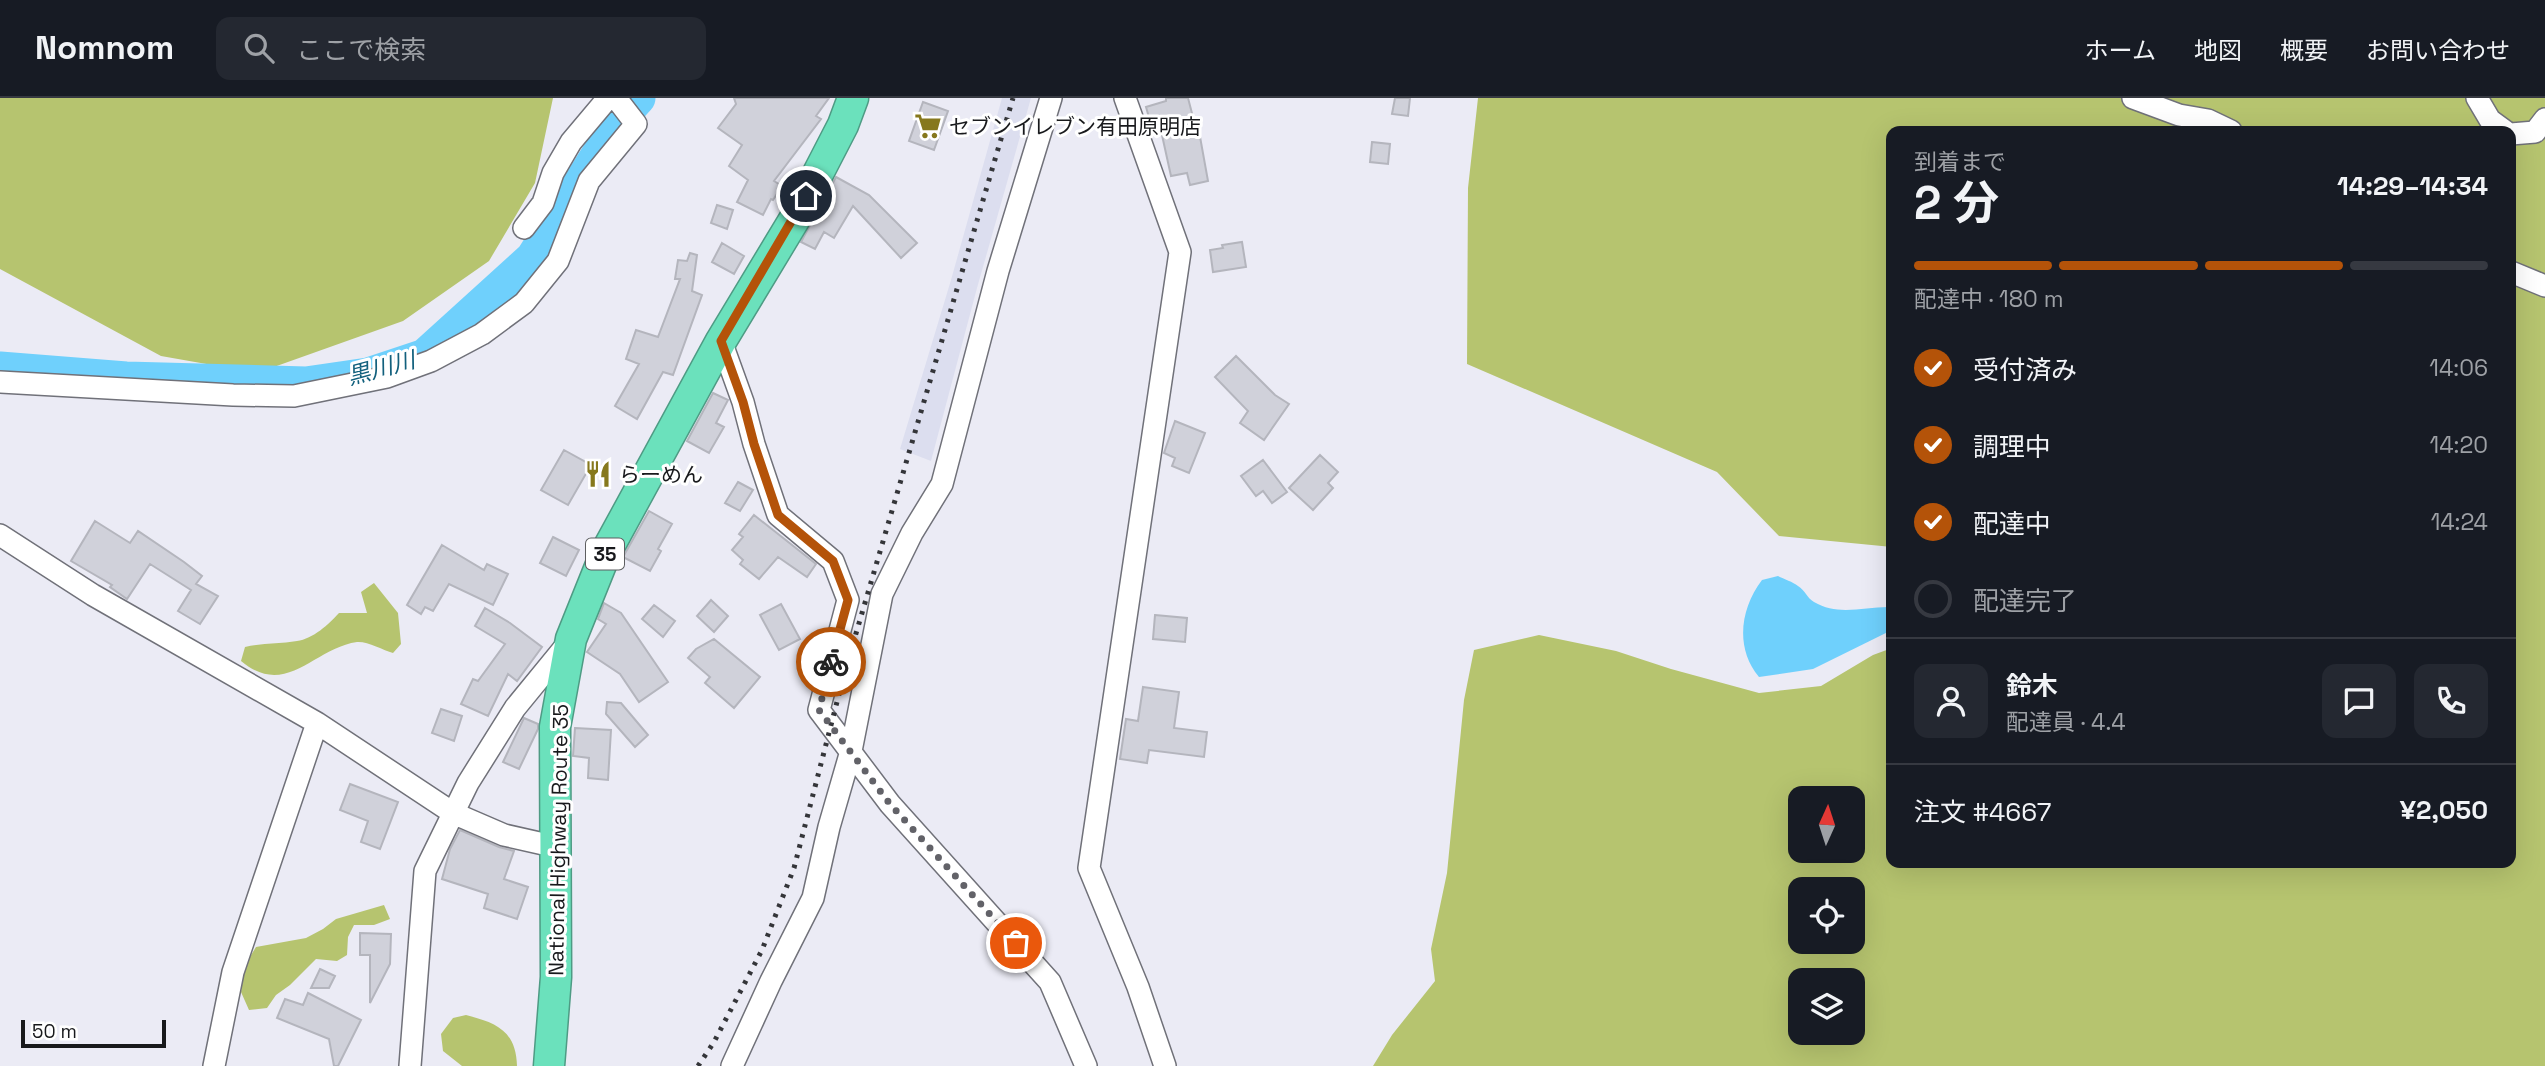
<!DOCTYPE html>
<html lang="ja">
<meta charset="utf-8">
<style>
:root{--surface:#171b24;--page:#242831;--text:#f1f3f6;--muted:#9ea1a6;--line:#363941;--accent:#b45309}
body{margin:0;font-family:"Space Grotesk","Noto Sans JP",sans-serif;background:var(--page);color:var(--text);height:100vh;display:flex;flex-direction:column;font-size:26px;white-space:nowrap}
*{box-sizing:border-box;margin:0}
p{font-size:23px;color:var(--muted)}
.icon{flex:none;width:38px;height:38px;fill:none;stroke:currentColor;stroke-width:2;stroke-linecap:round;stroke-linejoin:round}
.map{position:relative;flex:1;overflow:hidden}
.side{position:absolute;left:1886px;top:28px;width:630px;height:742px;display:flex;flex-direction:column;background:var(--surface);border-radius:14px;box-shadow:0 7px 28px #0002}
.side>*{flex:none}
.needle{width:46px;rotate:3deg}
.controls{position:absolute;left:1788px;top:688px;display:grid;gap:14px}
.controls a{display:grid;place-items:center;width:77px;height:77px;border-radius:14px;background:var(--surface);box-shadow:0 7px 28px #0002;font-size:35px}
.scale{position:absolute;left:21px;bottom:18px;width:145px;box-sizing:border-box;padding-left:7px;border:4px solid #18191c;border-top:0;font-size:19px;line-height:24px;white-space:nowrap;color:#18191c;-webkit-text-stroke:5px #fff;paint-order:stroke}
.pin{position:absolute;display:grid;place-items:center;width:60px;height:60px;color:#fff;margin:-30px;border:4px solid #fff;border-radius:50%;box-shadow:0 2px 7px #0007}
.courier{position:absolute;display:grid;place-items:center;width:70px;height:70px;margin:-35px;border:5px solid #b45309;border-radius:50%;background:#fff;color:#222;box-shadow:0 2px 9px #0007}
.summary em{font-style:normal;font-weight:700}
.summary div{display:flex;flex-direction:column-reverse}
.summary{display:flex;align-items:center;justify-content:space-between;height:119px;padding:0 28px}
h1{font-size:46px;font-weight:700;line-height:52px}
.bar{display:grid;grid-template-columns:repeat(4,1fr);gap:10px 7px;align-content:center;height:84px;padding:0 28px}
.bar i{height:9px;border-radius:5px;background:var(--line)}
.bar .active{background:var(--accent)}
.bar p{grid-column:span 4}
.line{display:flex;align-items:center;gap:18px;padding:0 28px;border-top:2px solid var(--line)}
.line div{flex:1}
.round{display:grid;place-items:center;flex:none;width:74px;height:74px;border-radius:14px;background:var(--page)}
ol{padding:0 28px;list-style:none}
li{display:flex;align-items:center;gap:21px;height:77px}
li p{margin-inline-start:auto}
li .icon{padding:7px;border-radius:50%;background:var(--accent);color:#fff;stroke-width:4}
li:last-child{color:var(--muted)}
li i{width:38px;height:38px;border:4px solid var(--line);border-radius:50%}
header{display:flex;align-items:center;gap:42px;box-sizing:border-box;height:98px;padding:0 35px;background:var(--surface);border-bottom:2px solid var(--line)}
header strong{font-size:33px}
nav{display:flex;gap:38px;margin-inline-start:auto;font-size:24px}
.search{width:490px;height:63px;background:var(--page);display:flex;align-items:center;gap:18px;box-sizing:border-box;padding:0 24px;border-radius:14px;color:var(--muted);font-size:26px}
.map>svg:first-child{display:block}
.built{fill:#dcdeef}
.forest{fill:#b6c46f;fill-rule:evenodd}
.water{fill:#6fd0fc}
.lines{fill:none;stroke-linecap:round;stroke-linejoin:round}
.river{stroke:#6fd0fc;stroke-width:35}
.building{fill:#d0d1da;stroke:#b4b5bd;stroke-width:2}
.minor-casing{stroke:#707179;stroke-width:24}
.highway-casing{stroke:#4e9b84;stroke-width:33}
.minor{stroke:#fff;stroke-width:21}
.highway{stroke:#6be1bc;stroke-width:30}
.rail{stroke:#343539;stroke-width:5;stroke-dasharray:3.5 7;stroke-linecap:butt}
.done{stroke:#626268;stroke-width:7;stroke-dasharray:0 12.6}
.route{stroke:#b45309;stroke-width:9}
.labels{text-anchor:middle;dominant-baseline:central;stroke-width:6;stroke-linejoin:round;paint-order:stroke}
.shield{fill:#fff;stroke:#5d5e60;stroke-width:2}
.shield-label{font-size:19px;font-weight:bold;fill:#18191c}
.poi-label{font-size:21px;fill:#18191c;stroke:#fff;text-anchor:start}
.street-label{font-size:21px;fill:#18191c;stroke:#fff}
.water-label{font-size:23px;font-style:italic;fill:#12607d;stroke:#fff}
</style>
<header>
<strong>Nomnom</strong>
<div class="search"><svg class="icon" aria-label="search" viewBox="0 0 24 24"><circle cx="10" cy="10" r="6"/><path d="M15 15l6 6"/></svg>ここで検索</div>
<nav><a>ホーム</a><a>地図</a><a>概要</a><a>お問い合わせ</a></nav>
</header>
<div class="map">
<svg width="2545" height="968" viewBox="0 0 2545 968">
<rect width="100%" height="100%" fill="#ebebf5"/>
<path class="built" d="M1002,0h29l-54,190 -46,173 -31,-12 51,-169z"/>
<path class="forest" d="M0,0h553l-18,85 -46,78 -86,60 -146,52 -96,-17 -161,-87z
M1478,0h1067v968h-1172l19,-31 43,-54 -4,-32 16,-76 17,-173 10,-50 65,-15 77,16 55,18 88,24 62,-7 52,-31 19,-7v215h619v-732h-619v416l-113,-11 -62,-64 -250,-108 1,-176zM1801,700h52v52h-52zM1801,791h52v53h-52zM1801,882h52v52h-52z
M374,485l24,30 3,31 -8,9c-10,-3 -26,-12 -36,-11 -43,6 -71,57 -116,19l4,-14c18,-4 34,-3 52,-6 16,-2 32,-17 42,-28h28l-6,-21z
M384,807l6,14 -16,6h-20l-6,12 -1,18 -10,6 -21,-2 -26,26 -14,10 -9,13 -18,2 -8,-18 4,-27 11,-18 50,-9 17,-9 13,-10z
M466,917c31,8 50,16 51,51h-55l-19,-15 -2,-17 12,-16z"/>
<path class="water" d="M1778,478c6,3 15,6 20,10 7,4 9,12 16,16 25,15 51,4 78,5v23l-79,39 -54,8c-24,-29 -19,-68 3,-97z"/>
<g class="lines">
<path class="river" d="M0,271l126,10 180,5 62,-9 57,-19 108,-98 94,-148 11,-12"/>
</g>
<path class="building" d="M734,0h95l-13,18 5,3 -47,62 8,5 -9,14 -2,-1 -8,16 -26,-13 11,-22 -19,-14 13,-21 -24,-17 18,-24z
M1166,0h22l6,23 3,-1 11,61 -18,4 -3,-12 -16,3 -11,-50 -8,2 -6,-21 20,-6z
M1395,0h15l-2,18 -16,-2z
M923,4l25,9 -14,39 -25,-9z
M1372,44l18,2 -2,20 -18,-2z
M836,79l33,18 48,48 -16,15 -48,-52 -19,32 -10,-6 -9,17 -14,-7z
M717,107l16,5 -6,19 -16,-6z
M1242,144l4,25 -33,5 -3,-22 13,-2 -1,-3z
M722,145l22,13 -10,18 -22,-12z
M690,155l7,2 -5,36 10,4 -29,80 -10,-3 -26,47 -22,-13 24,-42 -13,-5 10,-29 22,7 22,-58h-5l3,-19 9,1z
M1236,258l39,39 14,9 -25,36 -24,-17 8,-12 -33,-34z
M713,295l15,7 -12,23 8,4 -15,26 -22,-12z
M1175,323l30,12 -16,40 -17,-7 3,-8 -11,-5z
M564,352l27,15 -23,40 -27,-15z
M1320,357l18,17 -10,11 5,5 -20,22 -24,-22z
M1263,362l24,32 -15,11 -9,-12 -7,5 -15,-20z
M738,384l15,8 -13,21 -15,-8z
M649,413l23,13 -14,25 3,2 -11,20 -27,-14z
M754,417l62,49 -9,13 -29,-20 -19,22 -19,-15 3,-4 -11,-10 11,-13 -4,-3z
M95,423l35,22 8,-12 46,31 18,14 -6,8 22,12 -18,28 -22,-13 13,-21 -41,-26 -23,35 -17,-12 2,-2 -41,-24z
M553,439l26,13 -13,26 -26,-13z
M442,447l42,25 3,-6 21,10 -15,31 -44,-21 -16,27 -8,-4 -4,7 -14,-9z
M711,502l17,16 -14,16 -17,-16z
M604,505l17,10 47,69 -29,20 -19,-28 -33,-22 19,-28 -8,-5z
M781,506l19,35 -21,11 -19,-35z
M654,507l21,16 -12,16 -21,-18z
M485,510l25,15 32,24 -25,34 -9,-7 -20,42 -27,-12 12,-25 5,2 27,-37 -30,-18z
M1155,517l32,3 -2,24 -32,-3z
M714,541l46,38 -26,31 -29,-25 5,-6 -22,-19 8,-9z
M1143,589l36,5 -5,36 33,4 -3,25 -55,-7 -2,13 -27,-4 6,-40 12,2z
M607,604l14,1 27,32 -13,12 -29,-33z
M441,611l21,7 -8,25 -22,-8z
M524,620l14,6v5l-19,40 -16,-7z
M575,630l36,2 -3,50 -20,-2 1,-20 -16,-2z
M350,686l48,18 -18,47 -19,-7 7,-21 -28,-11z
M460,732l39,17 15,4 -10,28 24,8 -11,32 -33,-11 4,-14 -46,-15 8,-30z
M360,835l31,1 -1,30 -20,39v-48h-10z
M320,871l15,7 -6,12h-18z
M308,895l53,27 -23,46h-4l-5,-27 -52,-21 8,-19 18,6z"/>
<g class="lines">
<defs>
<path id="minor" d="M1125,0l55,154 -91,616 49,119 27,79
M2133,0l46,17 29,5 23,11
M2477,0l13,22 15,11
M2511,36l24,-2 10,-13
M524,130l19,-25 10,-30 18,-31 37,-44
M2511,174l34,14
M721,243l22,61 11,42 24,71 55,46 15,39 -29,110 71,94 160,178 36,84
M0,284l233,13 61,1 93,-19 44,-16 51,-27 42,-31 34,-42 31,-80 47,-57 -20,-26
M0,437l93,60 224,128 136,90 51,22 53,12
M214,968l19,-94 84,-249
M410,968l15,-195 43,-88 47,-75 54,-66
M732,968l39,-85 42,-83 16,-71 22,-76 31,-157 30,-61 30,-49 56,-213 53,-173"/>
<path id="highway" d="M549,968l7,-89 -1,-250 16,-88 35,-87 115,-211 73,-121 49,-95 10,-27"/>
</defs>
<use href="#minor" class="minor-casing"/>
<use href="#highway" class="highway-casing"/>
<use href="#minor" class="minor"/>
<use href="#highway" class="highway"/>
<path class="rail" d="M698,968l16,-24 48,-92 32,-82 51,-197 168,-573"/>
</g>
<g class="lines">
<path class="done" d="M831,564l-12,48 71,94 126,139"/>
<path class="route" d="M806,98l-85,145 22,61 11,42 24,71 55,46 15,39 -17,62"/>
</g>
<defs>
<symbol id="supermarket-bare" viewBox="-9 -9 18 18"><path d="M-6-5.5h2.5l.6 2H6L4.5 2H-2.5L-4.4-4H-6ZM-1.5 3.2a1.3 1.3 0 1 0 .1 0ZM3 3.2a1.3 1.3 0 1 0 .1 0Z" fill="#86781d" stroke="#fff" stroke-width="2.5" paint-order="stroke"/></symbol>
<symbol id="restaurant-bare" viewBox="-9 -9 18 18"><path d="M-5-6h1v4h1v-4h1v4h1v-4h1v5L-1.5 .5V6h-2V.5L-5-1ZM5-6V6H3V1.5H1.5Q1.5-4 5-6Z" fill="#86781d" stroke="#fff" stroke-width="2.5" paint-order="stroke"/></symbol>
</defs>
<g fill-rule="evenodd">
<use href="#supermarket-bare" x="909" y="9" width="38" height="38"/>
<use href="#restaurant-bare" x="579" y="357" width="38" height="38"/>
</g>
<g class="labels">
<rect class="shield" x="586" y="440.5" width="38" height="31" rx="5"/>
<g class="shield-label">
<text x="605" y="456">35</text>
</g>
<g class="poi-label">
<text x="949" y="28">セブンイレブン有田原明店</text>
<text x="619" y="376">らーめん</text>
</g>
<g class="street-label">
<text transform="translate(558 742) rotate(-89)">National Highway Route 35</text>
</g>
<g class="water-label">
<text transform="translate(381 270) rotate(-15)">黒川川</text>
</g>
</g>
</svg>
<div class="controls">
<a><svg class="needle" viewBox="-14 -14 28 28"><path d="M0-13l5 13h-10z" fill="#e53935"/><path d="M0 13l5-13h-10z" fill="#9ea1a6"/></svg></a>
<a><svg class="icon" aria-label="locate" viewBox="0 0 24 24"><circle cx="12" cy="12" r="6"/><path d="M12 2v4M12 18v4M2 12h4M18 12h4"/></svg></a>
<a><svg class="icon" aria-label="layers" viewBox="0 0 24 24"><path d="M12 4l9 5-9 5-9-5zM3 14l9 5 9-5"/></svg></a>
</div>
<div class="scale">50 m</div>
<div class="pin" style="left:1016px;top:845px;background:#ea580c"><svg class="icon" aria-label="bag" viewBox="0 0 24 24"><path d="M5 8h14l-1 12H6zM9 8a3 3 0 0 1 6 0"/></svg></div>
<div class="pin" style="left:806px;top:98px;background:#1f2937"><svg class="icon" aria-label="home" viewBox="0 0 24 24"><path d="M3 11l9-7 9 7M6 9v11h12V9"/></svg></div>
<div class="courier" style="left:831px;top:564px"><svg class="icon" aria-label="bike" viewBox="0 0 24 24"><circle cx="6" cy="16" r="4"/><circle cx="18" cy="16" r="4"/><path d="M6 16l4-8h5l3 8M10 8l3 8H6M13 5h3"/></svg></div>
<section class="side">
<div class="summary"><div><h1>2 分</h1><p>到着まで</p></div><em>14:29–14:34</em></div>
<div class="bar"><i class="active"></i><i class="active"></i><i class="active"></i><i></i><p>配達中 · 180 m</p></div>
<ol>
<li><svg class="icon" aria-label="check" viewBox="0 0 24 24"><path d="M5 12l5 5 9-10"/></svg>受付済み<p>14:06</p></li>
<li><svg class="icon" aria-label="check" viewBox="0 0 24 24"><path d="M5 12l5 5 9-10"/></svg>調理中<p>14:20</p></li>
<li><svg class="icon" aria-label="check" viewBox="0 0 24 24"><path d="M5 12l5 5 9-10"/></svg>配達中<p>14:24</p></li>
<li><i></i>配達完了</li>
</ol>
<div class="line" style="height:126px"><a class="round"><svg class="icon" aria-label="person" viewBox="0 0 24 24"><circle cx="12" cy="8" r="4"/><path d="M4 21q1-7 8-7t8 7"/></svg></a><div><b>鈴木</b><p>配達員 · 4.4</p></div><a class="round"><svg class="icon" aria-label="chat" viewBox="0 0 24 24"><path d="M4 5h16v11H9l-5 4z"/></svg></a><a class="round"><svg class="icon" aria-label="phone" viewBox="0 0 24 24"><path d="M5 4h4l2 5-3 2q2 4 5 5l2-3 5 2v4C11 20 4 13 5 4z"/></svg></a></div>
<div class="line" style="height:91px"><div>注文 #4667</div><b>¥2,050</b></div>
</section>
</div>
